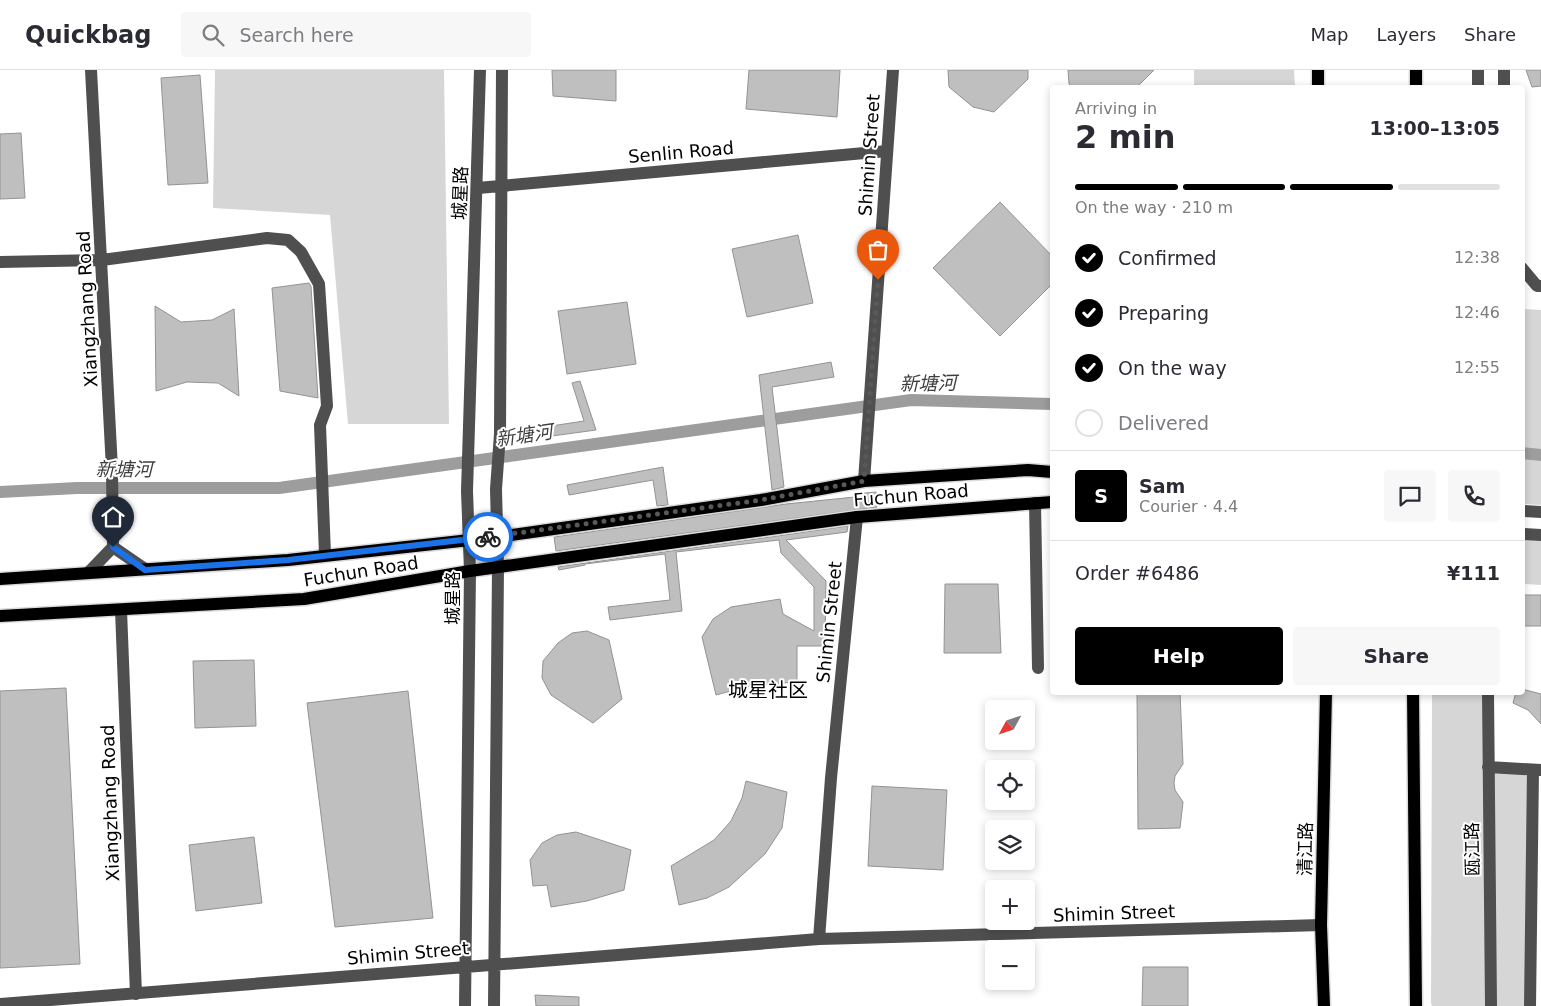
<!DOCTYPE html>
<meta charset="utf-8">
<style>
:root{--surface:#fff;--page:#f7f7f7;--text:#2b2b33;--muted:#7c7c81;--line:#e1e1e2;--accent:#000}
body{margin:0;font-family:"DejaVu Sans","Noto Sans SC",sans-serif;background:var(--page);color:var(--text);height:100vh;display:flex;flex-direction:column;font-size:19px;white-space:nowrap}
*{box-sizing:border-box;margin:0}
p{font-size:16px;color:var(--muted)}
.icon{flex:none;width:28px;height:28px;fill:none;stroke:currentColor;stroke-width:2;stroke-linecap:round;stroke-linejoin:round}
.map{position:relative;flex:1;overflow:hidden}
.panel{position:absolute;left:1050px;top:15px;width:475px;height:610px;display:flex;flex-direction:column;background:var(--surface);border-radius:5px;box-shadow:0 2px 8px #0003}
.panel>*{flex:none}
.needle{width:32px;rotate:230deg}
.fabs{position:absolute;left:985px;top:630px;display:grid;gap:10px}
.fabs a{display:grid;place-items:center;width:50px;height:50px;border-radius:5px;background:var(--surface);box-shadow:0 2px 8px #0003;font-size:25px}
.pin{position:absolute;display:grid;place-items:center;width:42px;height:42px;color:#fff;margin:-51px -21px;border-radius:50% 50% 50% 0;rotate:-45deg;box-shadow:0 0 5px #0007}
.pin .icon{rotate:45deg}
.courier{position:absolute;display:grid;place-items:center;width:50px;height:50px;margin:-25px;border:4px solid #1a73e8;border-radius:50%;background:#fff;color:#222;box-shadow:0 1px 6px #0007}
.overview em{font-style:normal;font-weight:800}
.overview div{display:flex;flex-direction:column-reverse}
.overview{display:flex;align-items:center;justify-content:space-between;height:85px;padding:0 25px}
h1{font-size:32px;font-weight:800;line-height:38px}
.bar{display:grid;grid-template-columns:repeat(4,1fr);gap:8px 5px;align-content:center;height:60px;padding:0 25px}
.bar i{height:6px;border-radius:4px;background:var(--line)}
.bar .current{background:var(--accent)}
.bar p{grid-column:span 4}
.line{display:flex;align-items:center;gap:12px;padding:0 25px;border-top:1px solid var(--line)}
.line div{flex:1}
.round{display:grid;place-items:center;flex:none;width:52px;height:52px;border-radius:5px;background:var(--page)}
ol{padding:0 25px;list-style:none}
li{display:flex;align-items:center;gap:15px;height:55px}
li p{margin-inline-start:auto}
li .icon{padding:5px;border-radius:50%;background:var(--accent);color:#fff;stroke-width:4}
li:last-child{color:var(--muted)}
li i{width:28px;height:28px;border:2px solid var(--line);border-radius:50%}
.primary-button{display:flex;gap:10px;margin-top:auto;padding:10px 25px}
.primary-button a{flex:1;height:58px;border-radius:5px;background:var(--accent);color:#fff;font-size:20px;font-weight:800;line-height:58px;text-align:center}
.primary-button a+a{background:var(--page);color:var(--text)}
header{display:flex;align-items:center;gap:30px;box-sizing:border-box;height:70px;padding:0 25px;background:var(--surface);border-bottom:1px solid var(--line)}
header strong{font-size:24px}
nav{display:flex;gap:28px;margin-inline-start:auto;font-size:18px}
.search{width:350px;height:45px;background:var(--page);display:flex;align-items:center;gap:12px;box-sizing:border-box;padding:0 18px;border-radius:5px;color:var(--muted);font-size:19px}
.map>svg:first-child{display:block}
.green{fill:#d6d6d6}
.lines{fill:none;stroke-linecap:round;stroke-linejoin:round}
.canal{stroke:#9d9d9d;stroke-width:12}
.building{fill:#bfbfbf;stroke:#939393}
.major-casing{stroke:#dbdbdb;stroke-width:15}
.minor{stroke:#4f4f4f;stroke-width:12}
.major{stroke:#000;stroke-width:12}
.done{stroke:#595959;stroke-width:5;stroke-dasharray:0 9}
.route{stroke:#1a73e8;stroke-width:6}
.labels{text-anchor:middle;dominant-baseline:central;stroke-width:4;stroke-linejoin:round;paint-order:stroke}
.street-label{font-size:18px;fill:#000;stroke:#fff}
.water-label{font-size:19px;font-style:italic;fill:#3e3e3e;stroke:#fff}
.quarter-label{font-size:20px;fill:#000;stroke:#fff}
</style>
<header>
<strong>Quickbag</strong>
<div class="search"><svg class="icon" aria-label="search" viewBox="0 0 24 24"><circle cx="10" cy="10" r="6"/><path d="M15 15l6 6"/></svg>Search here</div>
<nav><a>Map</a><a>Layers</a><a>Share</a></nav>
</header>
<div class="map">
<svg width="1541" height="936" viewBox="0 0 1541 936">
<rect width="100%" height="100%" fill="#fff"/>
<path class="green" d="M215,0h229l5,354h-101l-18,-209 -117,-7z
M1194,0h100l1,17h-101z
M1523,239l18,1v195l-18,-1z
M1522,464l19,1v50l-18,-1z
M1432,623h56v74l45,3 -3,236h-98l-1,-3z"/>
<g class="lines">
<path class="canal" d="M1522,383l19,2
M0,422l77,-4h202l632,-88 141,4"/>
</g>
<path class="building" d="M552,0h64v31l-63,-5z
M749,0h91l-3,47 -91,-8z
M948,0h80v9l-34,33 -21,-5 -24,-20z
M1068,0h86l-18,18h-62l-5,-4z
M1526,0h15v16l-9,1z
M200,5l8,108 -40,2 -7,-107z
M21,63l4,65 -25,1v-65z
M1000,132l52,54v28l-52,52 -67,-68z
M798,165l15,68 -66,14 -15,-68z
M309,213l2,3 7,112 -38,-7 -8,-103z
M627,232l9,62 -69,10 -9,-63z
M155,236l26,16 31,-2 22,-11 5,87 -21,-13 -31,-1 -31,9z
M831,292l3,15 -62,10 12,100 -12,3 -13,-115z
M580,311l16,49 -44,6 -1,-10 33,-5 -12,-38z
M663,397l5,38 -11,1 -4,-26 -84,15 -2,-10z
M876,422l1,15 -321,44 -2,-14 232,-33 69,-7v-3z
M848,456l-1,6 -61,8 40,41 -1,65h-28v36l-44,3 -37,10 -14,-58 11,-18 18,-12 49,-8 3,15 31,17v-44l-33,-34 -2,-13 -103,12 6,59 -72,9 -2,-13 62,-7 -5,-46 -80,10v1l-26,5 -1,-3z
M945,514h53l3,69h-57z
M1522,525h19v31h-19z
M587,561l22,9 13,59 -29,24 -42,-28 -9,-17 1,-17 15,-18 14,-10z
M254,590l2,66 -61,2 -2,-67z
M66,618l14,276 -80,4v-277z
M1522,619l19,5v30l-13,-14 -15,-7 3,-11h6z
M408,621l25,227 -98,9 -28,-224z
M1137,622h43l3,72 -8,12 -1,7 1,7 8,12 -3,26 -42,1z
M746,711l41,11 -5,36 -17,26 -36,33 -22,11 -28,7 -8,-39 43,-26 17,-19 11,-23z
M872,716l75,4 -4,80 -75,-4z
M576,762l55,18 -7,40 -37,11 -36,6 -4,-22 -14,1 -3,-26 12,-17 15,-8z
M254,767l8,66 -66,8 -7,-66z
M1143,897h45v39h-46z
M535,925l44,2v9h-43z"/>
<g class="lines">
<defs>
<path id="major" d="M1318,0v18
M1416,0v18
M0,509l288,-19 209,-23 264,-37 103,-19 164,-11 24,2
M0,546l304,-17 166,-28 387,-54 195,-15
M1413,622l3,314
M1324,936l-3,-81 5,-233"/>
</defs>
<use href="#major" class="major-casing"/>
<path class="minor" d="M1478,0v18
M1504,0v18
M478,118l409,-37
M0,192l102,-2 165,-22 21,2 13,12 18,32 8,122 -7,19 5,130
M1522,198l15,18h4
M864,411l29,-411
M1035,433l3,165
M1522,441l19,1
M1522,464l19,1
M113,477l32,22
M88,503l25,-26 -1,-78 -21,-399
M121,540l15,384
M1488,622l3,314
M1488,697l53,3
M819,869l12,-161 26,-261
M0,934l819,-65 502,-14
M465,936l5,-435 -3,-80 13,-421
M494,936l4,-439 -2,-78 4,-55 2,-364
M1530,936l3,-236"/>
<use href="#major" class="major"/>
</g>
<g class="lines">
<path class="done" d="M488,467l273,-37 103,-19 14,-201"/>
<path class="route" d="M113,477l32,23 143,-10 200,-23"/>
</g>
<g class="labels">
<g class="street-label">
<text transform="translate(681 82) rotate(-5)">Senlin Road</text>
<text transform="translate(869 85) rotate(-86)">Shimin Street</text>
<text transform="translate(460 123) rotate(-88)">城星路</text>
<text transform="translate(87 239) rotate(-93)">Xiangzhang Road</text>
<text transform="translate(911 425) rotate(-5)">Fuchun Road</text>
<text transform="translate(361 501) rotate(-9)">Fuchun Road</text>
<text transform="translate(452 528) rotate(-90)">城星路</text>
<text transform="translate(829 552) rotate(-84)">Shimin Street</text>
<text transform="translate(110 733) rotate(-92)">Xiangzhang Road</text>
<text transform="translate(1305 779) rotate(-89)">清江路</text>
<text transform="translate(1472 779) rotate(-91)">瓯江路</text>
<text transform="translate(1114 843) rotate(-2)">Shimin Street</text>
<text transform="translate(408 883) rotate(-5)">Shimin Street</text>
</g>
<g class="water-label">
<text transform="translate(928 313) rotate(-1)">新塘河</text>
<text transform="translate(524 365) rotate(-8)">新塘河</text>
<text x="124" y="399">新塘河</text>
</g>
<g class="quarter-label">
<text x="768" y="620">城星社区</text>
</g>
</g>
</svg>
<div class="fabs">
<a><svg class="needle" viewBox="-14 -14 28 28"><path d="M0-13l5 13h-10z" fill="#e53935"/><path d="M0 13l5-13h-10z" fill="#7c7c81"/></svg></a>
<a><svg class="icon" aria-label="locate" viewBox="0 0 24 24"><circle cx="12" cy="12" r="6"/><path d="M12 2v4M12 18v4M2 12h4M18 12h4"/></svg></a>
<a><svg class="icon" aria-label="layers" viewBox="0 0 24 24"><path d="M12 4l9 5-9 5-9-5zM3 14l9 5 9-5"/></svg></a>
<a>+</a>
<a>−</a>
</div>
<div class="pin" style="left:878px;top:210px;background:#ea580c"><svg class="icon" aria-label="bag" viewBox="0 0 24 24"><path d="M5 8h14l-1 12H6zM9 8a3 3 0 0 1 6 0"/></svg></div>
<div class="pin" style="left:113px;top:477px;background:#1f2937"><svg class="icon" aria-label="home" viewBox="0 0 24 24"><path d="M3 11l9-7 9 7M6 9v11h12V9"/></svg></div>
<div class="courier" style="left:488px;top:467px"><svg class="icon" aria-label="bike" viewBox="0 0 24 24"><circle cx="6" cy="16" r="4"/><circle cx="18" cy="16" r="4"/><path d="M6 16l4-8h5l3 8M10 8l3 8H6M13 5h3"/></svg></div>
<section class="panel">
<div class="overview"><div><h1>2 min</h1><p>Arriving in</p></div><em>13:00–13:05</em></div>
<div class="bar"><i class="current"></i><i class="current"></i><i class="current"></i><i></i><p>On the way · 210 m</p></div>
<ol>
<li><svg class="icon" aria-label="check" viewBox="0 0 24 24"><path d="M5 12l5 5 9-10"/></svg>Confirmed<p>12:38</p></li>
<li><svg class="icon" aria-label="check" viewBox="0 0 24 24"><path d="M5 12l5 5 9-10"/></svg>Preparing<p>12:46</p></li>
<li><svg class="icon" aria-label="check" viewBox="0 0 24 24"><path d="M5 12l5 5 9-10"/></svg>On the way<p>12:55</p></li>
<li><i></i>Delivered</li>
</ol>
<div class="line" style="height:90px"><b class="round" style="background:var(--accent);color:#fff">S</b><div><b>Sam</b><p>Courier · 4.4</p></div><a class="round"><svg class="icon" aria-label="chat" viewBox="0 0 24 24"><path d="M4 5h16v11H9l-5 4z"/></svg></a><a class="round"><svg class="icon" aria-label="phone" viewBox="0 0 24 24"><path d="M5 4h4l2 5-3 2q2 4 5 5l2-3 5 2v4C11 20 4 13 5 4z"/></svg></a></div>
<div class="line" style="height:65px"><div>Order #6486</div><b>¥111</b></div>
<div class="primary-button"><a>Help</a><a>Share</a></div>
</section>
</div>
